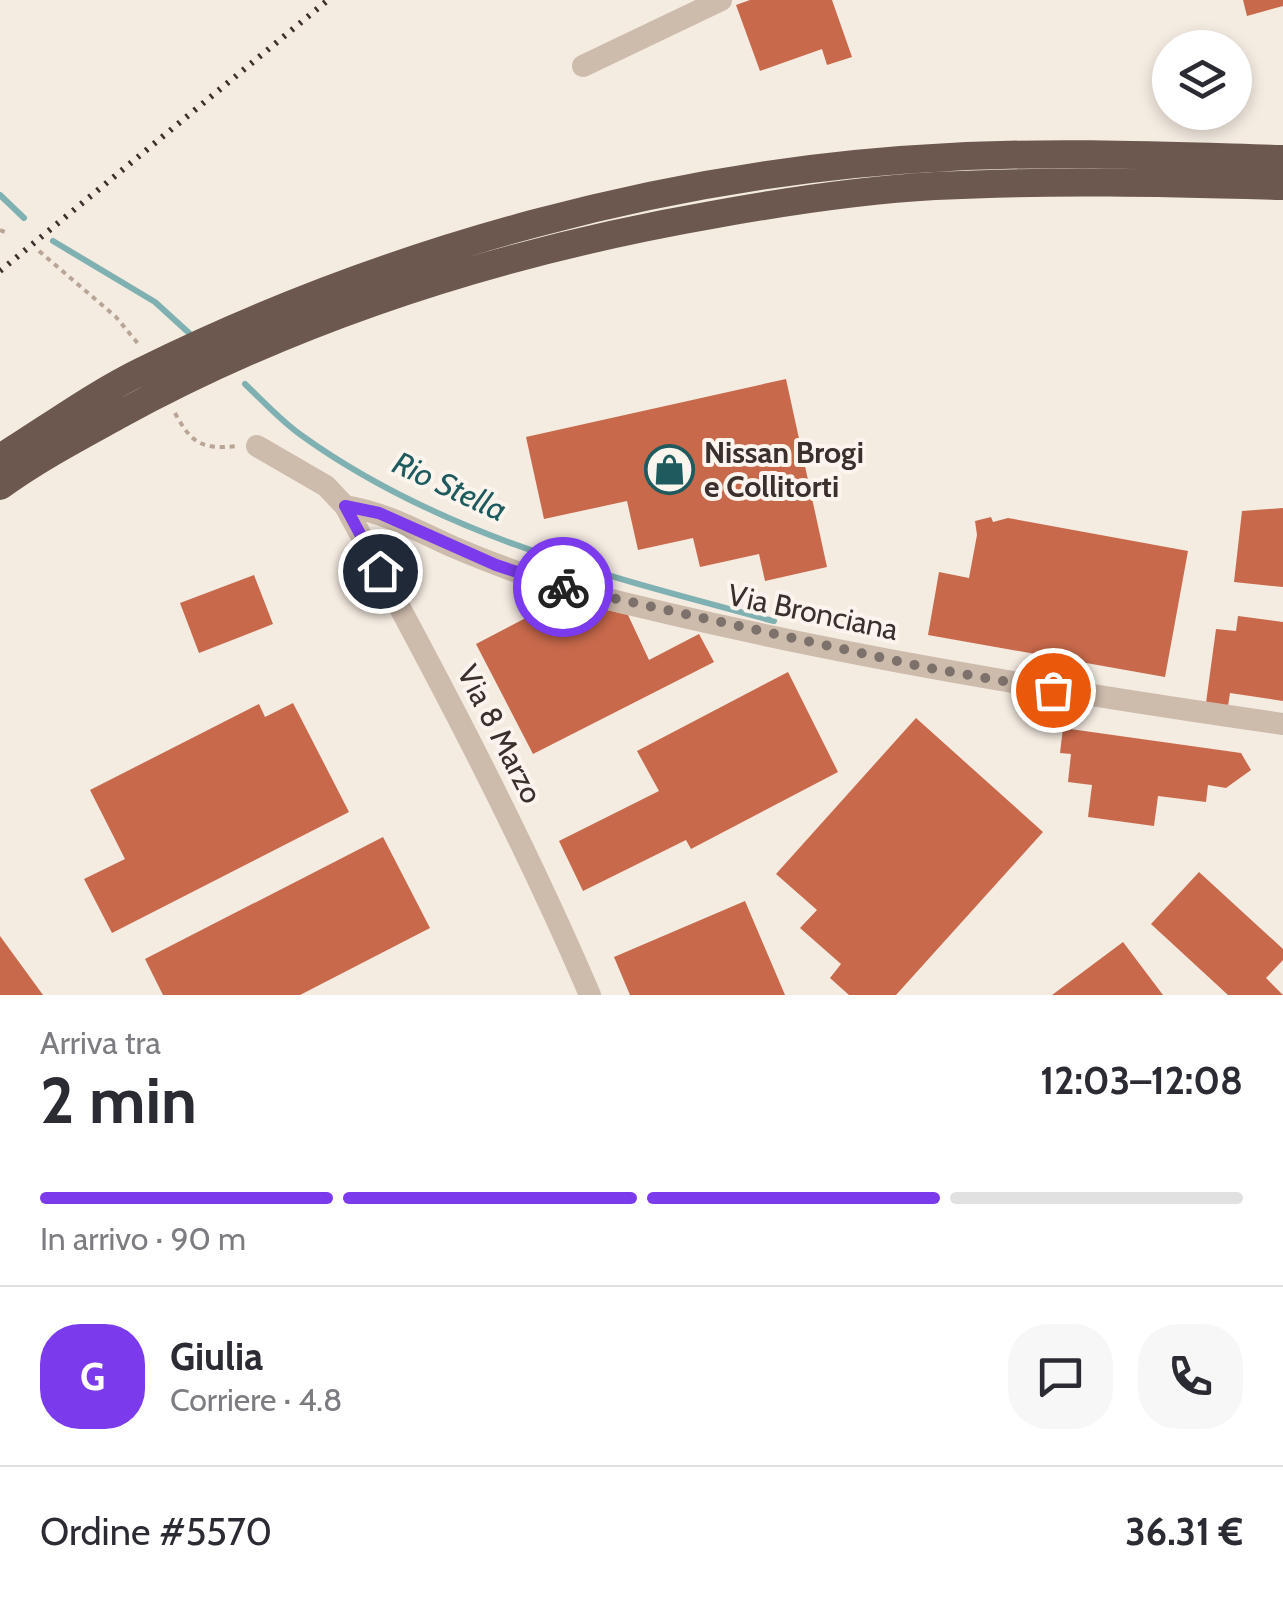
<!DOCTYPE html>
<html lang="it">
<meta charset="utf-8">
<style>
:root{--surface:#fff;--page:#f7f7f7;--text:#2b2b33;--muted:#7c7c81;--line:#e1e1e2;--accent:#7c3aed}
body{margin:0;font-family:Cabin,sans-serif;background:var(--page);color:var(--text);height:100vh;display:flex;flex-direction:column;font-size:38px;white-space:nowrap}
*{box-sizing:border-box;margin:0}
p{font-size:32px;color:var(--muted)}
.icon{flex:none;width:55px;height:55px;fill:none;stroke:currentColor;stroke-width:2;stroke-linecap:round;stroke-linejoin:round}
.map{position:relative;height:995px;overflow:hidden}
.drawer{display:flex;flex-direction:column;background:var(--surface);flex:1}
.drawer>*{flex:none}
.fabs{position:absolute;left:1152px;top:30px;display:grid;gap:20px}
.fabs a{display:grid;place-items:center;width:100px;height:100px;border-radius:50%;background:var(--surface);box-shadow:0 5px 15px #0003;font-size:50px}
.pin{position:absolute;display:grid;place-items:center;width:85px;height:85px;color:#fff;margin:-42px;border:5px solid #fff;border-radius:50%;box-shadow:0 2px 10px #0007}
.courier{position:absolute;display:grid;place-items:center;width:100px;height:100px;margin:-50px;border:8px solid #7c3aed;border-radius:50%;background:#fff;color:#222;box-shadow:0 2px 12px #0007}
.summary em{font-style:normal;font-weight:800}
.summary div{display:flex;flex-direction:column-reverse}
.summary{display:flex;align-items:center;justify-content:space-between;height:170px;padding:0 40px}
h1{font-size:65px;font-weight:800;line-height:75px}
.bar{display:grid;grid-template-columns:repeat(4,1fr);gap:15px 10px;align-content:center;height:120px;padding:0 40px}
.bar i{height:12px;border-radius:8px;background:var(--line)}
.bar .current{background:var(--accent)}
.bar p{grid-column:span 4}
.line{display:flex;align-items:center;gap:25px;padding:0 40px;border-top:2px solid var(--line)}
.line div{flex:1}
.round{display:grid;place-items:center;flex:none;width:105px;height:105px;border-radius:40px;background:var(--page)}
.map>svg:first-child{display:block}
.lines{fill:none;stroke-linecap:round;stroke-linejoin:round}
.stream{stroke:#7fb0b2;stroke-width:6}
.building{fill:#c8694b}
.path{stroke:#b9a596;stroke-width:4;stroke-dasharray:5 5;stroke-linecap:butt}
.minor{stroke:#cdbbac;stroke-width:22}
.trunk{stroke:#6c584f;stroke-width:28}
.rail{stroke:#3b302b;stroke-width:6;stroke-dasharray:2.5 8;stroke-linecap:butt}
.done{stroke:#7c716b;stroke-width:10;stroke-dasharray:0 18}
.route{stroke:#7c3aed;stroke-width:12}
.labels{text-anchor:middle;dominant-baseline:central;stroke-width:8;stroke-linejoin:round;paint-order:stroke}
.poi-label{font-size:30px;font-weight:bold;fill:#3b302b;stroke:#fbf5ee;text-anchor:start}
.street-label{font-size:30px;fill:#3b302b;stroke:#fbf5ee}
.water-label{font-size:32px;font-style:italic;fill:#1f5a5e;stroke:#fbf5ee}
</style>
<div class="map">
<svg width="1283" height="995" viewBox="0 0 1283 995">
<rect width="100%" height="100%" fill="#f4ebe1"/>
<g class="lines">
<path class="stream" d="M0,195l24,23
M53,241l102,61 34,31
M245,384c18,17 36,37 56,51 140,101 309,142 473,186"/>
</g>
<path class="building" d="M750,0h82l20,57 -25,8 -5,-16 -62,22 -24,-66z
M1243,0h40v6l-36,10z
M786,379l41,188 -62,14 -6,-27 -59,13 -7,-29 -55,12 -11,-49 -83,18 -18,-82z
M1283,508v79l-49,-5 8,-71z
M991,517l2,5 15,-4 180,33 -23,126 -237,-42 11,-63 30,6 8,-43 -2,-14z
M254,575l19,49 -74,29 -19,-50z
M562,599l66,16 21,45 50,-26 15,28 -181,92 -57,-110z
M1238,616l45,6v79l-53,-8 -2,13 -22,-3 10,-74 20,2z
M788,672l50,100 -147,77 -5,-9 -103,51 -24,-50 100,-50 -22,-40z
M293,703l56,109 -237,121 -28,-54 41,-20 -35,-69 169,-86 6,13z
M916,718l127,114 -147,163h-47l-19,-17 11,-14 -41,-36 17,-18 -41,-36z
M1063,728l178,25 10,17 -25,18 -18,-3 -2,17 -48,-6 -4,30 -66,-9 4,-32 -24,-3 3,-28 -11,-1z
M383,837l47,91 -130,67h-137l-18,-36z
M1199,872l84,77v11l-17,18 17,17h-55l-77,-71z
M745,901l40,94h-155l-16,-38z
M0,936l43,59h-43z
M1123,942l40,53h-111z"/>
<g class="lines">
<path class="path" d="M0,230l8,3
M39,251l77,66 24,29
M175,413c16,30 27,37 62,33"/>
<path class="minor" d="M583,66l138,-66
M257,446l69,40 19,20c87,160 173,321 245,489
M345,506c39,6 71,24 106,40 42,18 85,34 129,46 231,59 467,98 703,132"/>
<path class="trunk" d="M0,458c47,-29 93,-63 142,-87 247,-122 533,-201 808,-214 111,-6 222,-1 333,2
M0,486c37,-27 77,-48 117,-70 186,-102 392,-166 600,-202 72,-13 145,-24 218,-28 116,-6 232,-3 348,0"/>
<path class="rail" d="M0,271l328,-271"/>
</g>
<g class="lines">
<path class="done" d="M563,587l361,80 129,23"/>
<path class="route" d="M380,571l-35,-65 34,7 117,52 67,22"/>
</g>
<defs>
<symbol id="shop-ring" viewBox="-11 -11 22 22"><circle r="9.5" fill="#fbf5ee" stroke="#1f5a5e" stroke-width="1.5"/><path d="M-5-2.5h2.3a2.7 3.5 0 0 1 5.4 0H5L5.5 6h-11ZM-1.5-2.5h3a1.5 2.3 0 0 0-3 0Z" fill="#1f5a5e"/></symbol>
</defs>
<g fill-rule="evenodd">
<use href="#shop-ring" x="642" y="442" width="55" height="55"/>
</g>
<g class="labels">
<g class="poi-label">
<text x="704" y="452">Nissan Brogi<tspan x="704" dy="34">e Collitorti</tspan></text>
</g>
<g class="street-label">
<text transform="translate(813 612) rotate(12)">Via Bronciana</text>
<text transform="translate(500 734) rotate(63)">Via 8 Marzo</text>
</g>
<g class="water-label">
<text transform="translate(450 486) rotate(25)">Rio Stella</text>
</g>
</g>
</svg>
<div class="fabs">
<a><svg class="icon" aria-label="layers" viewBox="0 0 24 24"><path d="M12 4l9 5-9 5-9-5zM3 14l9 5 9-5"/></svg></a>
</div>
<div class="pin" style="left:1053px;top:690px;background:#ea580c"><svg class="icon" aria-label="bag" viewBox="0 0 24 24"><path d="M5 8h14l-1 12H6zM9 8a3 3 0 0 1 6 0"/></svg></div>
<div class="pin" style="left:380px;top:571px;background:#1f2937"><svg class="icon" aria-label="home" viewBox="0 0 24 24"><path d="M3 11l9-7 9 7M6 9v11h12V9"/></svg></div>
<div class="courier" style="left:563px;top:587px"><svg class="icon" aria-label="bike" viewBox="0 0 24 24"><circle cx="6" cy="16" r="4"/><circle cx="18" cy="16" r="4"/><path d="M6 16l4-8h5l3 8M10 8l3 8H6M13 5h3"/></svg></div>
</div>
<section class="drawer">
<div class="summary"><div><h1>2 min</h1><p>Arriva tra</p></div><em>12:03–12:08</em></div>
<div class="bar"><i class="current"></i><i class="current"></i><i class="current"></i><i></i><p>In arrivo · 90 m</p></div>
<div class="line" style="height:180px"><b class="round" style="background:var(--accent);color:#fff">G</b><div><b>Giulia</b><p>Corriere · 4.8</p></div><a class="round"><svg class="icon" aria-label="chat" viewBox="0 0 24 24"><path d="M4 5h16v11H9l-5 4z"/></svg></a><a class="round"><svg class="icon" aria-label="phone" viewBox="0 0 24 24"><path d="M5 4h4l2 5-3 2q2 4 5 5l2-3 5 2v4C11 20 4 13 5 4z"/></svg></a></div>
<div class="line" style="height:130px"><div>Ordine #5570</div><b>36.31 €</b></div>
</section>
